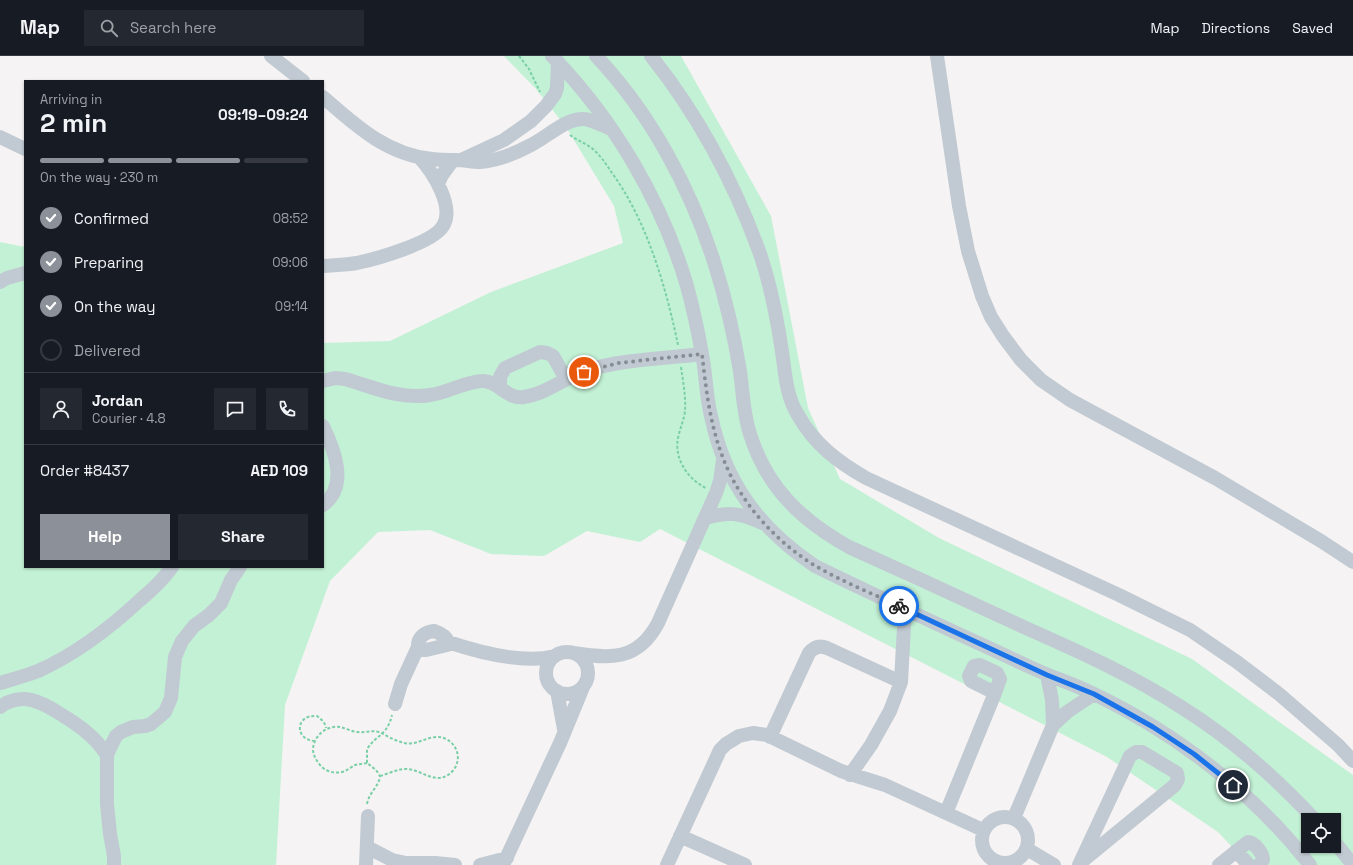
<!DOCTYPE html>
<meta charset="utf-8">
<style>
:root{--surface:#171b24;--page:#242831;--text:#f1f3f6;--muted:#9ea1a6;--line:#363941;--accent:#8c9099}
body{margin:0;font-family:"Space Grotesk",sans-serif;background:var(--page);color:var(--text);height:100vh;display:flex;flex-direction:column;font-size:15px;white-space:nowrap}
*{box-sizing:border-box;margin:0}
p{font-size:13px;color:var(--muted)}
.icon{flex:none;width:22px;height:22px;fill:none;stroke:currentColor;stroke-width:2;stroke-linecap:round;stroke-linejoin:round}
.map{position:relative;flex:1;overflow:hidden}
.details{position:absolute;left:24px;top:24px;width:300px;height:488px;display:flex;flex-direction:column;background:var(--surface);border-radius:0px;box-shadow:0 1px 3px #0004}
.details>*{flex:none}
.fabs{position:absolute;left:1301px;top:757px;display:grid;gap:8px}
.fabs a{display:grid;place-items:center;width:40px;height:40px;border-radius:0px;background:var(--surface);box-shadow:0 1px 3px #0004;font-size:20px}
.pin{position:absolute;display:grid;place-items:center;width:34px;height:34px;color:#fff;margin:-17px;border:2px solid #fff;border-radius:50%;box-shadow:0 1px 4px #0007}
.courier{position:absolute;display:grid;place-items:center;width:40px;height:40px;margin:-20px;border:3px solid #1a73e8;border-radius:50%;background:#fff;color:#222;box-shadow:0 1px 5px #0007}
.summary em{font-style:normal;font-weight:700}
.summary div{display:flex;flex-direction:column-reverse}
.summary{display:flex;align-items:center;justify-content:space-between;height:68px;padding:0 16px}
h1{font-size:26px;font-weight:700;line-height:30px}
.bar{display:grid;grid-template-columns:repeat(4,1fr);gap:6px 4px;align-content:center;height:48px;padding:0 16px}
.bar i{height:5px;border-radius:3px;background:var(--line)}
.bar .selected{background:var(--accent)}
.bar p{grid-column:span 4}
.line{display:flex;align-items:center;gap:10px;padding:0 16px;border-top:1px solid var(--line)}
.line div{flex:1}
.round{display:grid;place-items:center;flex:none;width:42px;height:42px;border-radius:0px;background:var(--page)}
ol{padding:0 16px;list-style:none}
li{display:flex;align-items:center;gap:12px;height:44px}
li p{margin-inline-start:auto}
li .icon{padding:4px;border-radius:50%;background:var(--accent);color:#fff;stroke-width:4}
li:last-child{color:var(--muted)}
li i{width:22px;height:22px;border:2px solid var(--line);border-radius:50%}
.cta{display:flex;gap:8px;margin-top:auto;padding:8px 16px}
.cta a{flex:1;height:46px;border-radius:0px;background:var(--accent);color:#fff;font-size:16px;font-weight:700;line-height:46px;text-align:center}
.cta a+a{background:var(--page);color:var(--text)}
header{display:flex;align-items:center;gap:24px;box-sizing:border-box;height:56px;padding:0 20px;background:var(--surface);border-bottom:1px solid var(--line)}
header strong{font-size:19px}
nav{display:flex;gap:22px;margin-inline-start:auto;font-size:14px}
.search{width:280px;height:36px;background:var(--page);display:flex;align-items:center;gap:10px;box-sizing:border-box;padding:0 14px;border-radius:0px;color:var(--muted);font-size:15px}
.map>svg:first-child{display:block}
.green{fill:#c3f1d5;fill-rule:evenodd}
.lines{fill:none;stroke-linecap:round;stroke-linejoin:round}
.path{stroke:#7ad0a6;stroke-width:2;stroke-dasharray:3 2;stroke-linecap:butt}
.minor{stroke:#c1cad2;stroke-width:14}
.done{stroke:#868d94;stroke-width:4;stroke-dasharray:0 7.2}
.route{stroke:#1a73e8;stroke-width:5}
</style>
<header>
<strong>Map</strong>
<div class="search"><svg class="icon" aria-label="search" viewBox="0 0 24 24"><circle cx="10" cy="10" r="6"/><path d="M15 15l6 6"/></svg>Search here</div>
<nav><a>Map</a><a>Directions</a><a>Saved</a></nav>
</header>
<div class="map">
<svg width="1353" height="809" viewBox="0 0 1353 809">
<rect width="100%" height="100%" fill="#f5f3f3"/>
<path class="green" d="M504,0h177l90,160 37,192 32,71 99,59 253,121 161,116v90h-104l-31,-33 -111,-75 -447,-228 -20,13 -53,-11 -43,25 -53,-2 -61,-24 -52,2 -48,49 -45,124 -9,160h-276v-623l25,5v320h298v-224l67,-2 101,-49 132,-49 -9,-37 -48,-79 -30,-38zM1308,764h26v26h-26z"/>
<g class="lines">
<path class="path" d="M519,0l10,13 11,23
M570,79c8,6 18,9 25,16 7,7 12,14 17,22 35,48 54,114 66,172
M681,311c2,15 5,29 4,44 -1,9 -5,17 -7,27 -4,20 9,41 28,50
M315,685c-21,-1 -20,-27 2,-25l7,6 2,6
M367,707c-4,1 -8,1 -12,2 -4,2 -8,6 -13,7 -8,2 -17,-1 -22,-7 -4,-5 -7,-10 -7,-16 1,-14 14,-24 27,-22 6,1 12,5 18,5 7,1 14,-2 21,0 7,3 14,8 22,10 13,5 22,-4 35,-5 14,-1 25,13 21,26 -1,5 -6,11 -11,13 -13,7 -26,-7 -40,-7 -9,0 -18,5 -26,7
M367,748c2,-12 12,-17 13,-28l-4,-6 -9,-7v-14c10,-15 20,-13 25,-34"/>
<path class="minor" d="M271,0l32,25
M552,0c62,64 110,145 135,230 6,22 11,45 15,68 4,20 4,42 9,62 14,67 48,112 104,150 71,35 144,68 215,101 21,10 44,17 64,27 82,39 161,100 216,171
M596,0c55,58 95,133 119,209 11,35 19,70 25,106 3,21 3,42 10,63 17,54 51,86 99,113 60,27 119,54 179,82 52,23 105,47 153,78 50,31 94,70 134,113
M651,0c47,59 82,124 108,195 11,31 17,62 22,94 4,23 4,50 17,70 16,29 40,47 68,63l253,117 71,35 47,32 42,32 59,51 15,16
M937,0l22,150 9,45 14,45 9,21 12,19 18,24 20,20 29,20 145,78 106,63 32,21
M323,41c32,28 64,58 109,62 8,1 16,1 24,1 8,0 16,2 24,2 18,-1 34,-8 49,-16 18,-8 40,-32 60,-26 7,2 15,6 22,9
M0,81l25,12
M461,104l43,-20 27,-19 15,-15 9,-12 2,-6 1,-26
M438,128l4,-9 11,-15
M323,210c11,-1 22,-1 34,-3 19,-4 76,-20 86,-37 12,-19 -10,-54 -24,-69
M0,226l7,-4 18,-5
M323,325l12,-3 10,1c28,8 55,21 85,16 17,-2 36,-14 53,-14 16,0 24,19 41,16 22,-3 40,-19 61,-26 37,-12 78,-12 117,-17
M500,332v-11l5,-9 35,-16 7,1 6,3 13,23
M323,370c11,23 26,60 0,79
M705,462c24,-7 35,-5 57,5
M434,575c6,2 12,5 14,11l-1,3 -21,5h-5l-3,-6c1,-8 8,-12 16,-13z
M448,586c30,10 76,22 107,14
M546 617a21 21 0 1 1 42 0a21 21 0 1 1-42 0Z
M573,597c37,6 65,8 85,-30l58,-130 4,-12 3,-21
M1047,619l5,25 1,25
M901,626l4,-74
M0,627c13,-4 25,-7 38,-12 38,-17 72,-43 102,-71 12,-10 23,-20 32,-33
M557,635l7,38
M395,648l6,-20 17,-37
M0,651c22,-16 42,-5 62,8 18,11 33,22 45,40
M770,681l39,-84c5,-6 11,-8 18,-5l74,34 -11,29 -19,34 -21,30
M946,757l49,-120 5,-14 -3,-6 -17,-8 -6,1 -5,10 2,5 24,12
M982 784a23 23 0 1 1 46 0a23 23 0 1 1-46 0Z
M1014,762l39,-93 14,-13 27,-18
M680,780l65,29
M1334,785l19,24
M367,791l25,13 14,3h29l20,2
M1027,793l27,16
M1236,795l13,14
M114,809v-9l-4,-22 -3,-30v-49l4,-9 5,-10 5,-4 12,-5 12,-1 6,-2 14,-12 6,-14 4,-41 7,-16 12,-15 15,-11 12,-12 10,-23 9,-13
M366,809l2,-49
M480,809l27,-7
M503,809l57,-122 23,-56
M667,809l53,-115 6,-6 13,-8 14,-3 14,2 74,36 44,14 98,45
M1079,809l51,-109 6,-4h6l35,21 1,6 -3,6 -95,78
M1219,809l29,-23c7,1 15,11 15,18l-4,5"/>
</g>
<g class="lines">
<path class="done" d="M584,316l34,-9 84,-9c4,35 8,71 21,104 16,43 53,84 91,107 27,16 57,28 85,41"/>
<path class="route" d="M899,550l148,69 47,19 59,33 41,27 39,31"/>
</g>
</svg>
<div class="fabs">
<a><svg class="icon" aria-label="locate" viewBox="0 0 24 24"><circle cx="12" cy="12" r="6"/><path d="M12 2v4M12 18v4M2 12h4M18 12h4"/></svg></a>
</div>
<div class="pin" style="left:584px;top:316px;background:#ea580c"><svg class="icon" aria-label="bag" viewBox="0 0 24 24"><path d="M5 8h14l-1 12H6zM9 8a3 3 0 0 1 6 0"/></svg></div>
<div class="pin" style="left:1233px;top:729px;background:#1f2937"><svg class="icon" aria-label="home" viewBox="0 0 24 24"><path d="M3 11l9-7 9 7M6 9v11h12V9"/></svg></div>
<div class="courier" style="left:899px;top:550px"><svg class="icon" aria-label="bike" viewBox="0 0 24 24"><circle cx="6" cy="16" r="4"/><circle cx="18" cy="16" r="4"/><path d="M6 16l4-8h5l3 8M10 8l3 8H6M13 5h3"/></svg></div>
<section class="details">
<div class="summary"><div><h1>2 min</h1><p>Arriving in</p></div><em>09:19–09:24</em></div>
<div class="bar"><i class="selected"></i><i class="selected"></i><i class="selected"></i><i></i><p>On the way · 230 m</p></div>
<ol>
<li><svg class="icon" aria-label="check" viewBox="0 0 24 24"><path d="M5 12l5 5 9-10"/></svg>Confirmed<p>08:52</p></li>
<li><svg class="icon" aria-label="check" viewBox="0 0 24 24"><path d="M5 12l5 5 9-10"/></svg>Preparing<p>09:06</p></li>
<li><svg class="icon" aria-label="check" viewBox="0 0 24 24"><path d="M5 12l5 5 9-10"/></svg>On the way<p>09:14</p></li>
<li><i></i>Delivered</li>
</ol>
<div class="line" style="height:72px"><a class="round"><svg class="icon" aria-label="person" viewBox="0 0 24 24"><circle cx="12" cy="8" r="4"/><path d="M4 21q1-7 8-7t8 7"/></svg></a><div><b>Jordan</b><p>Courier · 4.8</p></div><a class="round"><svg class="icon" aria-label="chat" viewBox="0 0 24 24"><path d="M4 5h16v11H9l-5 4z"/></svg></a><a class="round"><svg class="icon" aria-label="phone" viewBox="0 0 24 24"><path d="M5 4h4l2 5-3 2q2 4 5 5l2-3 5 2v4C11 20 4 13 5 4z"/></svg></a></div>
<div class="line" style="height:52px"><div>Order #8437</div><b>AED 109</b></div>
<div class="cta"><a>Help</a><a>Share</a></div>
</section>
</div>
